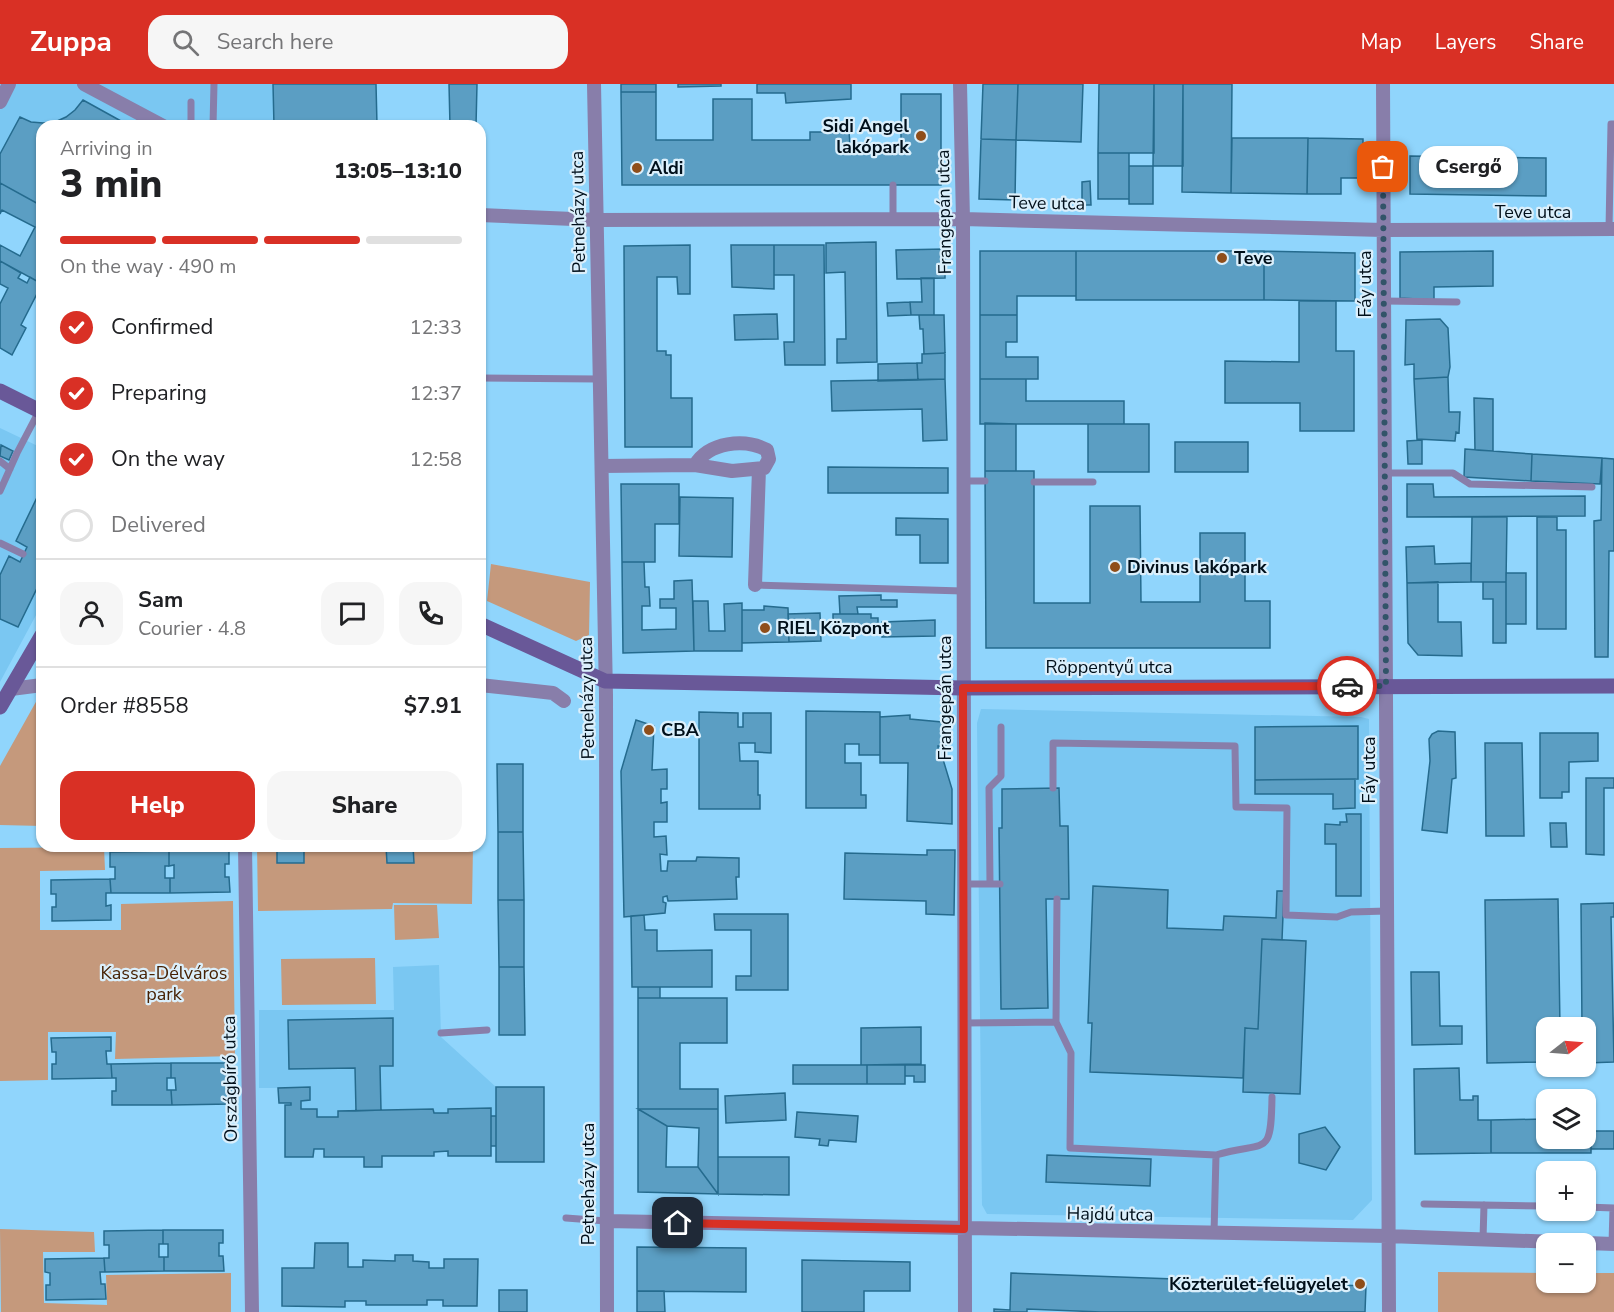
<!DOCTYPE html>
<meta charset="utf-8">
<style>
:root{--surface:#fff;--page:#f6f6f6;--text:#202124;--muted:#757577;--line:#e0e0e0;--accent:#d93025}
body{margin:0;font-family:"Nunito Sans",sans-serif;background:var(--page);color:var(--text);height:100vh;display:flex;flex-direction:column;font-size:22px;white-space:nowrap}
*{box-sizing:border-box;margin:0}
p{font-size:20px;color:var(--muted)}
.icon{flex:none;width:33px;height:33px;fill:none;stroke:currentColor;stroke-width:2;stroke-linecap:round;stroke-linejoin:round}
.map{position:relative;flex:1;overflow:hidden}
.drawer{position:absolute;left:36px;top:36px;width:450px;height:732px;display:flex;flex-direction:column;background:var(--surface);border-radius:18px;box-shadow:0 2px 4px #0004}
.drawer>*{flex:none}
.needle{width:39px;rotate:73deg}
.fabs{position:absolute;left:1536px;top:933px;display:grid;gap:12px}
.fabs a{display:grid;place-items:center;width:60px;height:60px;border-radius:12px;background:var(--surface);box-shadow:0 2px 4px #0004;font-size:30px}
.pin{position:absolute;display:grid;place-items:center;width:51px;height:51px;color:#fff;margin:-26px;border-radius:12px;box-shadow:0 3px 9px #0006}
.courier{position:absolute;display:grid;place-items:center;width:60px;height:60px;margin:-30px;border:4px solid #d93025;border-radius:50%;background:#fff;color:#222;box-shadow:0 2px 8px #0007}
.bubble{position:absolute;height:42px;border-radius:18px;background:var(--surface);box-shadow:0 2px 4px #0004;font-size:20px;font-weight:800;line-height:42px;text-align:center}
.headline em{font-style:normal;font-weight:800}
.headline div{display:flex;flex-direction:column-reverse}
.headline{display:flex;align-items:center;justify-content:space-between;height:102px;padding:0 24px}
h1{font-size:39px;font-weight:800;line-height:45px}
.bar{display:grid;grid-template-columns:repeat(4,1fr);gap:9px 6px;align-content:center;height:72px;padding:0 24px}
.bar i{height:8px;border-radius:4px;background:var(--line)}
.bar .on{background:var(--accent)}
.bar p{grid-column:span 4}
.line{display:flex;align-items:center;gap:15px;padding:0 24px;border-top:2px solid var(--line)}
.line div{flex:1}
.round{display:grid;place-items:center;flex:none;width:63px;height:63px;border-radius:18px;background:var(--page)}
ol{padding:0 24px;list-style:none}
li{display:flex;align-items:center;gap:18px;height:66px}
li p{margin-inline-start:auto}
li .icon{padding:6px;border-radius:50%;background:var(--accent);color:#fff;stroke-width:4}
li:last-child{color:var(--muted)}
li i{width:33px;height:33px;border:3px solid var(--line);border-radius:50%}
.cta{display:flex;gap:12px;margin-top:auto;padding:12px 24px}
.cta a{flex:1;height:69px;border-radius:18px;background:var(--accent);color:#fff;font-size:24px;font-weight:800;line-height:69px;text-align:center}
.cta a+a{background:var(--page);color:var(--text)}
header{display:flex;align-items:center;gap:36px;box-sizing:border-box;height:84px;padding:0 30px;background:var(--accent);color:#fff}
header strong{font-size:28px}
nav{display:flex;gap:33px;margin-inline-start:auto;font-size:21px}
.search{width:420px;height:54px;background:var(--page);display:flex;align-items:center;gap:15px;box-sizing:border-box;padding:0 21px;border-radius:18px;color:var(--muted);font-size:22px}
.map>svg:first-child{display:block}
.built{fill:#7ac7f2}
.green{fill:#c5997c}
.building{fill:#5b9ec3;stroke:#256b8e;stroke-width:1.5}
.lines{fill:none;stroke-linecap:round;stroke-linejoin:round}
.lane{stroke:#887eaa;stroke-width:7}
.street{stroke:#887eaa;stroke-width:14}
.secondary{stroke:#695898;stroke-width:15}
.done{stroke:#325469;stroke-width:6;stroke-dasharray:0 10.8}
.route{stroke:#d93025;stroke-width:8}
.poi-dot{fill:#8f4e1a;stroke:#dbeffb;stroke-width:2}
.labels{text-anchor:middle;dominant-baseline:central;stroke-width:4.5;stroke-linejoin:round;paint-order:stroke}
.poi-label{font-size:18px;font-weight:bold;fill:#000f1a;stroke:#dbeffb;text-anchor:start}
.street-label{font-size:18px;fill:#000f1a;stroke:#dbeffb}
.park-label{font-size:18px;fill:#462103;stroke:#dbeffb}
</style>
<header>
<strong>Zuppa</strong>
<div class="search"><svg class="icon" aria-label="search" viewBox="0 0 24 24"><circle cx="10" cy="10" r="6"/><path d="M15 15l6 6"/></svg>Search here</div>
<nav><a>Map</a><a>Layers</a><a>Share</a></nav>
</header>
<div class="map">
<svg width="1614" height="1228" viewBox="0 0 1614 1228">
<rect width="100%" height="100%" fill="#90d5fc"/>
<path class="built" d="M0,0h371l-25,42h-304l-42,57z
M0,344l42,20v156l-42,78z
M981,625l380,8 8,2 3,481 -19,20 -366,-6 -5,-9 -5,-482z
M439,881l2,72 55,50h48v75h-48v-16h-5v10h-43l-1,-5 -13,1v4h-52v11h-18l-1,-10h-39v-8h-10l-1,8h-28v-52l6,-2h-12l-1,-15h-19v-78h135l-1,-43z"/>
<path class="green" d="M491,480l99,18 -1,53 -13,6 -89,-40z
M37,616l5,1v125l-42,-1v-59z
M257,762h216l-1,58 -79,-1 -1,6 -134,2z
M104,763l1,23 -65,1v59h81v-26l112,-3 2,155 -120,3 1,-27h-68v48l-48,1v-233z
M394,821h43l2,33 -44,2z
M375,874l1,46 -94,1 -1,-46z
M0,1145l94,3 1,20h-52l1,51 63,2 -1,-30 125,-2v39h-230z
M1438,1188l108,1v9h40v-9h28v39h-176z"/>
<path class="building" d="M273,0h103l1,41 -103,1z
M449,0h28l-1,42h-26z
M621,0h35v8h-35z
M678,0h43v2l-43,1z
M757,0h94v15l-65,4 -1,-10h-28z
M983,0h35l-2,56 -35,-1z
M1018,0h65l-2,58 -65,-2z
M1099,0h55v69h-56z
M1154,0h29v82h-30z
M1183,0h49l-1,109 -49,-1z
M621,8h35v48h57v-41h39v41h58v-8h39l1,12h51v-50h40v91h-319z
M83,16l47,26h-88v80l-42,-23v-29l20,-37 11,5 12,1 12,-1 11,-5 9,-7z
M1232,54h76l-1,56 -76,-1z
M1308,54l55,1v39h-22v16h-34z
M981,55l35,1 -1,60 -36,-1z
M1098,69h31v46h-31z
M1410,72l136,2v38l-136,-2z
M1129,82h24v38h-24z
M1090,97l1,24h-9v-23z
M0,99l42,23v78l-42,-23v-16l20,11 15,-29 -33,-17 -2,4z
M876,158l1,120 -40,1v-24h9l-1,-67 -19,1v-30z
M690,161v49h-12l-1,-17h-20v74h9v4h5v43h21v49h-67l-1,-201z
M731,161h43v44l-42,-2z
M774,161h50l1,120h-40l-1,-23h10v-67h-20z
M945,165v29l-48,1 -1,-29z
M980,167h96v45h-59v19h-37z
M1076,167h188v49h-188z
M1264,167l91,2v48l-91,-1z
M1493,167v35l-59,1v13l-34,-2v-46z
M0,177l21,12 -3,5 9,5 3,-6 12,7 -21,41 5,3 -14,27 -12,-7v-44l8,-16 -8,-4z
M921,194h13v37h-23l-1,-13h12z
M1299,217h37v50h18v80h-54v-28h-75v-42l74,1z
M910,218l1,13 -23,1 -1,-13z
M777,230l1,25 -43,1 -1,-25z
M919,231h25l1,38 -21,1 -1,-25h-3z
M980,231h37v27h-11v15h32v22h-58z
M1440,235l8,9 2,39 -2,10 -34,2v-15l-9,1 1,-45z
M945,269v26l-27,1 -1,-17h5v-9z
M917,279l1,17 -40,1v-17z
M1448,293l1,35h11l-1,21 -3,-1 -1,9 -38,-2 -3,-60z
M945,295l2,61 -24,1 -1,-32 -90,2 -1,-30z
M980,295h46v22h98v23h-144z
M1474,314l19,1v52l-18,-1z
M985,339l31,1v47h-31z
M1088,340h61v48h-61z
M1422,356v24h-14l-1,-23z
M1175,358h73v30h-73z
M1,361l12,6 -4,9 -9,-4z
M1465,365l67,5 -1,27 -67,-4z
M1532,370l70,4 -2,26 -69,-3z
M1602,374l12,1v92h-5l-1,106h-13l-1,-136 7,-1z
M828,383l120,1v25h-120z
M985,387h49v132h56v-97h50l1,96h59v-69h45v68h25v47h-284z
M621,400h58v40h-24v38h-33z
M1407,400h26l1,13 151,-1v20l-178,1z
M42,403v91l-24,49 -18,-8v-44l9,-19 11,6 7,-15 -11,-6z
M680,413l53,1 -1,59 -53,-1z
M1472,433h35l-1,65h-35z
M1537,433h20v13h9v99h-29z
M896,434l52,1v44h-28v-28h-24z
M1434,462l1,18 36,-1v19l-64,1 -1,-36z
M622,478h22l1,25h4l1,19h-8v24l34,-1v-21h-16v-9h14v-18l18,-1 2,71 -71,2z
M1506,489h20v51h-20z
M1438,498v40h23l1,34 -44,-1 -10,-12 -1,-60z
M1483,498h23v61h-13v-44h-10z
M881,511v5h16v7h-40l1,7h-18l-1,-18z
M693,517h15l1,30h16l-1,-27 18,-1v48h-48z
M764,522l24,2 1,34 -47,1v-33h22z
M820,529l1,28 -32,1 -1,-28z
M833,530h38v4h7v9h-45z
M935,536v16l-53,1v-15z
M806,627l74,1v43h-21v-11h-14v19h16v32h5v13h-60z
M699,628l39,1v14h5v-14h28v40l-16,-1v-9h-16l1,18h18v34h2v14h-61z
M910,631v4l32,3 4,7v17h-8l1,11 3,-1 10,33v35l-45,-3 1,-58h-28v-46z
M636,636l18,6 -2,44 15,-1v20h-6v14l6,-1v20h-13v15l12,-1 1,19 -7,-1 1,17h6l1,-10h28l1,-4 42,1v19h-3l1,22 -69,2 -1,-5 -4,1v5l3,1 -1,10 -41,4 -3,-146z
M1358,642v53l-103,1v-53z
M1438,647l17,1 1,46 -4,1 -5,54 -25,-3 8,-69 -1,-22 3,-5z
M1540,649h58v28l-29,1v30h-7v6h-22z
M1485,659h37l2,93h-38z
M497,680h26v68h-25z
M1586,694h28v10h-10v67l-18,-1z
M1355,695v29l-22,1v-15h-78v-14z
M1059,704l1,38h8l1,73h-23l2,109 -47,1 -2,-181h3v-39z
M1346,730h15v82h-25v-52h-11v-20l15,1v-3h7z
M1550,739h16l1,24h-16z
M498,748h25l1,68h-26z
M277,762h27v17h-27z
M386,762h27l1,17h-27z
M927,766h28l-1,65 -28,-1v-13l-82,-2 1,-46 82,2z
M169,767h60v13h-4v13h4l1,15 -60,1v-15h4v-13l-5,1z
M169,767v15h-4v12h5v15h-59l-1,-14h5v-12h-5v-15z
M110,795l1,14h-5v13l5,-1v15l-59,1v-14h4v-13h-5v-14z
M1093,802l75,4 -1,38 56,2 1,-14 52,2 1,-27h7l-2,49 -20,-1 -4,90 -13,-1 -2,50 -153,-6 2,-49h-4z
M1558,815l2,129h-14v34l-59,1 -2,-163z
M498,816h26v67h-25z
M1614,819v14h-3l3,145 -28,1v-35h-4l-1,-124z
M714,830h74v76h-52v-14h15v-46h-36z
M644,831l1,15h12v21l55,-1v37h-80l-1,-71z
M1262,855l44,2 -6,153 -57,-2 2,-64 13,1z
M499,883h25l1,68h-26z
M1411,888h28l1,54h22v18l-50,1z
M638,903h22v11h-22z
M638,914h89v45h-47v46h38v20h-80z
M393,934v48h-13l1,44 -25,1 -1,-43 -66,1 -1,-49z
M921,943v37l-60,1v-37z
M111,953v14h-5l1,13h4l1,14 -60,1v-15h4v-12h-4l-1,-14z
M171,979v15h-4v12h4l1,15h-60v-14h4v-13h-4l-1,-14z
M171,979h59v14h-4v12h5v15l-59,1 -1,-15h5l-1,-12h-4z
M793,981h74v19h-74z
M867,981h38v19h-38z
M905,981h20v17h-11v-6h-9z
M1459,984l1,32h13v-4h5v24h13v33l-76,1 -1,-85z
M310,1003v13l-9,1v8h16v8h21v-6l95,-2 1,4h14v-4l43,-1v48h-43v-5l-14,1v4h-52v11h-18v-10h-40v-8h-10l-1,8h-28v-52h6v-2h-12l-1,-15z
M496,1003h48v75h-48z
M785,1009l1,27 -60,3 -1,-27z
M638,1025l29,17 -1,41h32l20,27 -80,-2z
M638,1025h80v85l-20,-27 1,-39 -32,-2z
M797,1028l61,4 -2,26 -27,-2 -1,6 -9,-1 1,-6 -25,-2z
M491,1032h5v30h-5z
M1586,1034h5v35h-100v-33l55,-1v19h40z
M1325,1043l15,20 -14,23 -27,-7v-29z
M1591,1047h23v18h-23z
M1047,1071l104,4 -1,27 -104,-4z
M718,1073h71v38l-71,-1z
M163,1146h60v13h-4v13h4l1,15h-60v-14h4v-13h-5z
M163,1146v14h-4v13h5v14l-59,1 -1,-14h5v-13h-5v-14z
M315,1159h33v24h15v-7l32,1v-6h18v6l16,1v6h15v-9h34l-1,47h-34v-6h-16v5h-61v-4h-21v6l-63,-1v-38h32z
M637,1163l109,1v44l-109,-1z
M104,1174l1,14h-5l1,12h4l1,15 -60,1v-15h4v-12l-5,-1v-13z
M802,1176l108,2v29h-46v21h-62z
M1011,1189l355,13 -1,26h-264l-74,-3v3h-33v-3l16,1z
M499,1206h28v22h-28z
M637,1207h27l1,21h-28z"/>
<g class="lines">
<path class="lane" d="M191,18v24
M213,42l1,-42
M893,101v34
M1609,145l2,-105h3
M1384,217l73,1
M480,294l118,1
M0,377l10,8
M1385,389h68l17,11 122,3
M964,397h21
M1034,398h59
M0,407l17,-38 22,-42
M0,459l23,11
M755,501l208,6
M1053,704v-45l182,3 1,61 51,1 -1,107 51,2 14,-5 36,-1
M963,800h37
M990,800l-1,-96 12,-12v-49
M1056,938l15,31 -1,95 146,7c50,-15 55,5 56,-58
M963,939l93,-1 1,-123
M441,949l46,-3
M1424,1120l122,2
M1586,1123l28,1
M566,1134l40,3
M1214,1149l2,-78
M1483,1155l1,-34
M1612,1160l1,-36"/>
<path class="street" d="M84,0l79,42
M594,0l12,611 1,617
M960,0l3,135 2,1093
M1383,0l6,1228
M0,18l9,-18
M480,131l117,5 366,-1 420,11 231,-1
M602,382l93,-1 37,6 32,-3 5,-9 -2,-9c-23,-12 -58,-8 -72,15
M755,501l4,-116
M480,601l73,8 11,8
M11,605l31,-4
M245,762l7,466
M606,1137l782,15 226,8"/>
<path class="secondary" d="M0,307l42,21
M480,540l125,57 358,7 651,-2
M0,623l42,-72"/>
</g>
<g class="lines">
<path class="done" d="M1347,602h39l-3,-519"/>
<path class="route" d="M678,1139l286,6 -1,-541 384,-2"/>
</g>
<g class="poi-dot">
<circle cx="921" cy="52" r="6"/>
<circle cx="637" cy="84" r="6"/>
<circle cx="1222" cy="174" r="6"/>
<circle cx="1115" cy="483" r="6"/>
<circle cx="765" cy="544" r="6"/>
<circle cx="649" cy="646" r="6"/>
<circle cx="1360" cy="1200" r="6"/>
</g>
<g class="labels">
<g class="poi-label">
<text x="909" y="42" text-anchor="end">Sidi Angel<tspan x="909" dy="21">lakópark</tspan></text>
<text x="649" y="84">Aldi</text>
<text x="1234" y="174">Teve</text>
<text x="1127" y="483">Divinus lakópark</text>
<text x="777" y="544">RIEL Központ</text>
<text x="661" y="646">CBA</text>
<text x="1348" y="1200" text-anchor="end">Közterület-felügyelet</text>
</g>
<g class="street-label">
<text transform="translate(1047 119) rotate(1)">Teve utca</text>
<text transform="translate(578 128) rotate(-91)">Petneházy utca</text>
<text transform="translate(944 128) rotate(-91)">Frangepán utca</text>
<text x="1533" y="128">Teve utca</text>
<text transform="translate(1365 200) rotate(-90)">Fáy utca</text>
<text x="1109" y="583">Röppentyű utca</text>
<text transform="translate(587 614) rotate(-91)">Petneházy utca</text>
<text transform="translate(945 614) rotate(-90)">Frangepán utca</text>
<text transform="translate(1369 686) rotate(-90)">Fáy utca</text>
<text transform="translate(230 995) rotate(-91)">Országbíró utca</text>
<text transform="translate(588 1100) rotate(-90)">Petneházy utca</text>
<text transform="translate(1110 1130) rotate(1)">Hajdú utca</text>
</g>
<g class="park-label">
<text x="164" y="889">Kassa-Délváros<tspan x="164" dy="21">park</tspan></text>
</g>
</g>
</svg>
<div class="fabs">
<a><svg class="needle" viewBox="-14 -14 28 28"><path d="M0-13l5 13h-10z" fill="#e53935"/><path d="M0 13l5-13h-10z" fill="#757577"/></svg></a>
<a><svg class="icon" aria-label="layers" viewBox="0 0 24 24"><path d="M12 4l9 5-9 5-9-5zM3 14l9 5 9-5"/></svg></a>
<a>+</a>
<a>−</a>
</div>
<div class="pin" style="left:1383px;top:83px;background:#ea580c"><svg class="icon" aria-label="bag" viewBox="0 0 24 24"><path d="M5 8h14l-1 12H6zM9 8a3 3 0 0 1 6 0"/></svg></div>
<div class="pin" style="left:678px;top:1139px;background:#1f2937"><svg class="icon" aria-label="home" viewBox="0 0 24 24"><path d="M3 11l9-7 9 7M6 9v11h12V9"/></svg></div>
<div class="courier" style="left:1347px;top:602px"><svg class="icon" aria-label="car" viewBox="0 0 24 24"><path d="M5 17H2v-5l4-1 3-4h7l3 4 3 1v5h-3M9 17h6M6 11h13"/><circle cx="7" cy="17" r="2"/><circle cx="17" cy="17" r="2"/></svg></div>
<div class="bubble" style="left:1419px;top:62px;width:99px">Csergő</div>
<section class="drawer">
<div class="headline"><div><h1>3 min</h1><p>Arriving in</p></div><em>13:05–13:10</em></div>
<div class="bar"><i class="on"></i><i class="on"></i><i class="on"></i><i></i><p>On the way · 490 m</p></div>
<ol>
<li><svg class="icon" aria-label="check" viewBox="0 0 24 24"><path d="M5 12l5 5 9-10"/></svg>Confirmed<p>12:33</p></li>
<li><svg class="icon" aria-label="check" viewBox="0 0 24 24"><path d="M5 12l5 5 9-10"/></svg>Preparing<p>12:37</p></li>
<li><svg class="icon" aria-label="check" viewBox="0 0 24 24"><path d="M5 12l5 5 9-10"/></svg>On the way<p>12:58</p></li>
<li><i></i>Delivered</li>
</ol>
<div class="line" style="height:108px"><a class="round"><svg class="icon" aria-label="person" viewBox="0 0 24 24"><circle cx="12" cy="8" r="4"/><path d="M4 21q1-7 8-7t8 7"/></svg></a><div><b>Sam</b><p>Courier · 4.8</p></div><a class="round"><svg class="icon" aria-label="chat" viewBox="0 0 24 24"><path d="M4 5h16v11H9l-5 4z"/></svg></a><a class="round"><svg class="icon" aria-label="phone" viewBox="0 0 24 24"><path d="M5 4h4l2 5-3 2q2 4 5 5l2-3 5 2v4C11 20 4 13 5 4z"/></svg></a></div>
<div class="line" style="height:78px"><div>Order #8558</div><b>$7.91</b></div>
<div class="cta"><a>Help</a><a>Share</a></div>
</section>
</div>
